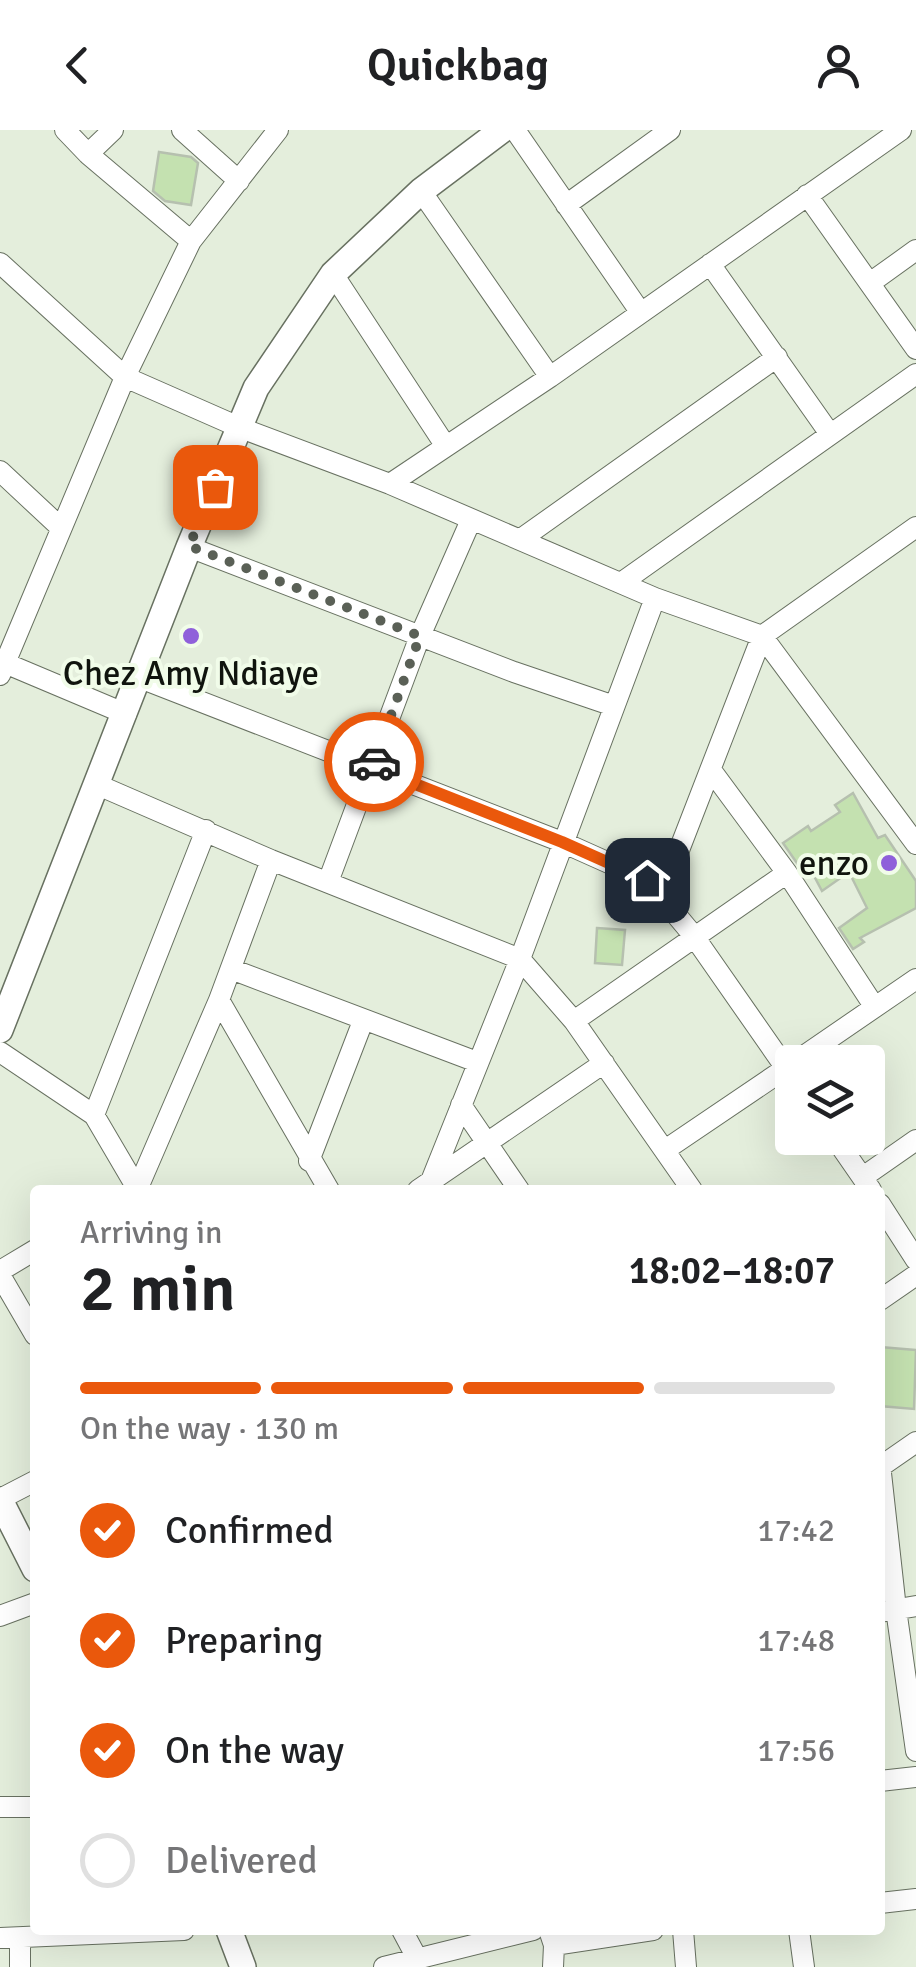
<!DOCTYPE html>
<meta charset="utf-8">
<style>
:root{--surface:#fff;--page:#f6f6f6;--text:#202124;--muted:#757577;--line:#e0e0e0;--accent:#ea580c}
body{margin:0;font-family:Signika,sans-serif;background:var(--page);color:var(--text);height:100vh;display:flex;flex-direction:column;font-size:38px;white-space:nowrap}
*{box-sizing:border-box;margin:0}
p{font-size:32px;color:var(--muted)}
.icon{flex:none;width:55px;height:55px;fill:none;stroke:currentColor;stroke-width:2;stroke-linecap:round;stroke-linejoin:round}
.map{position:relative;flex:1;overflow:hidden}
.sheet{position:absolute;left:30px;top:1055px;width:855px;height:750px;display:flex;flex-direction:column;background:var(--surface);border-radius:10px;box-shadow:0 10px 40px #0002}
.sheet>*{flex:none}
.buttons{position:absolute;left:775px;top:915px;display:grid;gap:20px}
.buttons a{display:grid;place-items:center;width:110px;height:110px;border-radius:10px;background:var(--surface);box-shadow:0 10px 40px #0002;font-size:50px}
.pin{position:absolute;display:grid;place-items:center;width:85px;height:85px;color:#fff;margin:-42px;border-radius:20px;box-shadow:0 5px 15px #0006}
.courier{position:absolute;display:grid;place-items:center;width:100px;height:100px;margin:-50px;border:8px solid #ea580c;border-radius:50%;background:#fff;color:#222;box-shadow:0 2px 12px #0007}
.summary em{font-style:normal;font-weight:600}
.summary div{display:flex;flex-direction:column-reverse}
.summary{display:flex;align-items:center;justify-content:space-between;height:170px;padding:0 50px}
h1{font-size:65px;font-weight:600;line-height:75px}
.bar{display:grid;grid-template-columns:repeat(4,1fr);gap:15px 10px;align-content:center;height:120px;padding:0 50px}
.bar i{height:12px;border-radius:8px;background:var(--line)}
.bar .on{background:var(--accent)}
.bar p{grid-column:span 4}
ol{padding:0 50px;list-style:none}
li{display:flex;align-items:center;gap:30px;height:110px}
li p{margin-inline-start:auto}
li .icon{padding:10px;border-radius:50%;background:var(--accent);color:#fff;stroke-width:4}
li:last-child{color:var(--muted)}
li i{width:55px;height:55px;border:5px solid var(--line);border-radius:50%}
header{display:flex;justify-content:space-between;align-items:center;height:130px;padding:0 50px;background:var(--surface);font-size:45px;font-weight:600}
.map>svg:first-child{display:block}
.building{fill:#c4e1b0;stroke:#b6c0af;stroke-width:2.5}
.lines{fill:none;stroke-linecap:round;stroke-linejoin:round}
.minor-casing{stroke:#687161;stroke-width:22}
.major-casing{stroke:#687161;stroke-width:28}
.minor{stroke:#fff;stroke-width:20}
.major{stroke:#fff;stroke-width:25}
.done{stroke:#5a6056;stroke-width:10;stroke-dasharray:0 18}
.route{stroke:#ea580c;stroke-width:12}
.poi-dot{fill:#8f60da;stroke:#f1fce9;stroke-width:4}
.labels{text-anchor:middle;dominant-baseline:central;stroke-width:8;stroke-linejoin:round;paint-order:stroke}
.poi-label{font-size:35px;fill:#10140e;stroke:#f1fce9}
</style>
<header><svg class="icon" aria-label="back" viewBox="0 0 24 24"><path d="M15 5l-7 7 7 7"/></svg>Quickbag<svg class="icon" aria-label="person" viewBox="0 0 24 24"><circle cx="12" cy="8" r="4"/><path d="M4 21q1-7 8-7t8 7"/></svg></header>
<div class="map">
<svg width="916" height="1837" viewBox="0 0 916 1837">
<rect width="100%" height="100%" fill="#e4eedc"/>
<path class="building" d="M159,22l32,5 7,6 -7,42 -26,-4 -12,-10z
M853,663l25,45 7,-3 31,46v27l-56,30 4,4 -11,7 -14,-21 28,-20 -18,-36 -27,19 -16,-30 -7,5 -16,-23 25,-17 3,5 29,-19 -5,-7z
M597,798l28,2 -3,35 -27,-2z
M880,1217l36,3 -2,59 -34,-3z"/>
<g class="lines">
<defs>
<path id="minor" d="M65,0l23,24 103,87
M182,0l57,51
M515,0l126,183
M88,24l25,-24
M421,61l129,186
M807,65l109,154
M566,75l104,-75
M0,133l125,114 116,51 149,56 265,114 107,38 154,208
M710,134l120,170
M333,144l112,171
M870,153l46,-33
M0,341l61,57
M390,354l160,-107 351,-247
M521,409l256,-182
M189,417l325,125 100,34
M621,453l295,-209
M0,531l126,53
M0,545l125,-298 66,-136 87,-111
M140,548l422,164 85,38 46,55 99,142
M711,640l76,103 87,133
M98,655l173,75 249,99 54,62 118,169
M328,752l92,-246 51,-116
M662,764l100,-258 154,-109
M231,839l246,93
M219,870l110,190
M574,891l213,-148
M0,922l94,63 44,75
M795,932l121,-83
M461,975l58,85
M94,985l112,-285
M835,1008l36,52
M665,1020l127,-86
M309,1031l54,-140
M863,1047l53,-37
M431,1051l89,-222 135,-361
M137,1060l82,-190 52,-140
M418,1060l186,-127
M880,1074l36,56
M0,1141l35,-21
M0,1145l35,60
M880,1170l36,-25
M880,1334l16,145 20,142
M880,1337l36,-25
M0,1369l35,-18
M880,1482l36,-6
M0,1486l35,-13
M880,1651l36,-4
M0,1677h35
M880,1773l36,-4
M402,1800l16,30
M549,1800l5,15 -1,22
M683,1800l3,37
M799,1800l5,37
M0,1808l184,-8
M554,1815l99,-15
M20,1837v-29
M384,1837l149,-37"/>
<path id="major" d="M0,900l189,-483 67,-159 77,-114 88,-83 81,-61
M0,1370l35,69
M229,1800l14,37"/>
</defs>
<use href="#minor" class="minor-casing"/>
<use href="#major" class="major-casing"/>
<use href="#minor" class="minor"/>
<use href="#major" class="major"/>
</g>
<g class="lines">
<path class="done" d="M215,357l-26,59 231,90 -46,126"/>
<path class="route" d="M374,632l-2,5 190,75 85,38"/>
</g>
<g class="poi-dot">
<circle cx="191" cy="506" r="10"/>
<circle cx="889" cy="733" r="10"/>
</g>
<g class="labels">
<g class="poi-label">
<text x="191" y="543">Chez Amy Ndiaye</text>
<text x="869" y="733" text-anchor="end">enzo</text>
</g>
</g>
</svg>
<div class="buttons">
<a><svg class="icon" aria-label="layers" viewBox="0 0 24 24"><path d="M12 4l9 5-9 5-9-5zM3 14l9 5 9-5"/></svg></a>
</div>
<div class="pin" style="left:215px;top:357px;background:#ea580c"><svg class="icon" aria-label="bag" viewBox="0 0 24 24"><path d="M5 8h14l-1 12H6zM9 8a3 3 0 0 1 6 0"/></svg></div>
<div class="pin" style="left:647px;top:750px;background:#1f2937"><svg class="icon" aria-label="home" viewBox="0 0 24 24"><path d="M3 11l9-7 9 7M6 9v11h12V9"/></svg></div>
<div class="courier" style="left:374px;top:632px"><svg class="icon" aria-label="car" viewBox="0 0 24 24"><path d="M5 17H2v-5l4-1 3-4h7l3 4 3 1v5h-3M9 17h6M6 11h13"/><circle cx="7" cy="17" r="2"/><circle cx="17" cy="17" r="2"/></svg></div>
<section class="sheet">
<div class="summary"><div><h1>2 min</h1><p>Arriving in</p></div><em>18:02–18:07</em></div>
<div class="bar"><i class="on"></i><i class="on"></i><i class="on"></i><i></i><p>On the way · 130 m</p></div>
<ol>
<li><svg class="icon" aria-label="check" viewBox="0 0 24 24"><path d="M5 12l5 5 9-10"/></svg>Confirmed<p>17:42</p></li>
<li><svg class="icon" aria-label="check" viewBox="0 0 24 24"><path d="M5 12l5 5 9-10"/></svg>Preparing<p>17:48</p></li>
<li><svg class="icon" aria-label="check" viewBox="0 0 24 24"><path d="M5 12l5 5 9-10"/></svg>On the way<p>17:56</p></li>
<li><i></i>Delivered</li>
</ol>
</section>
</div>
